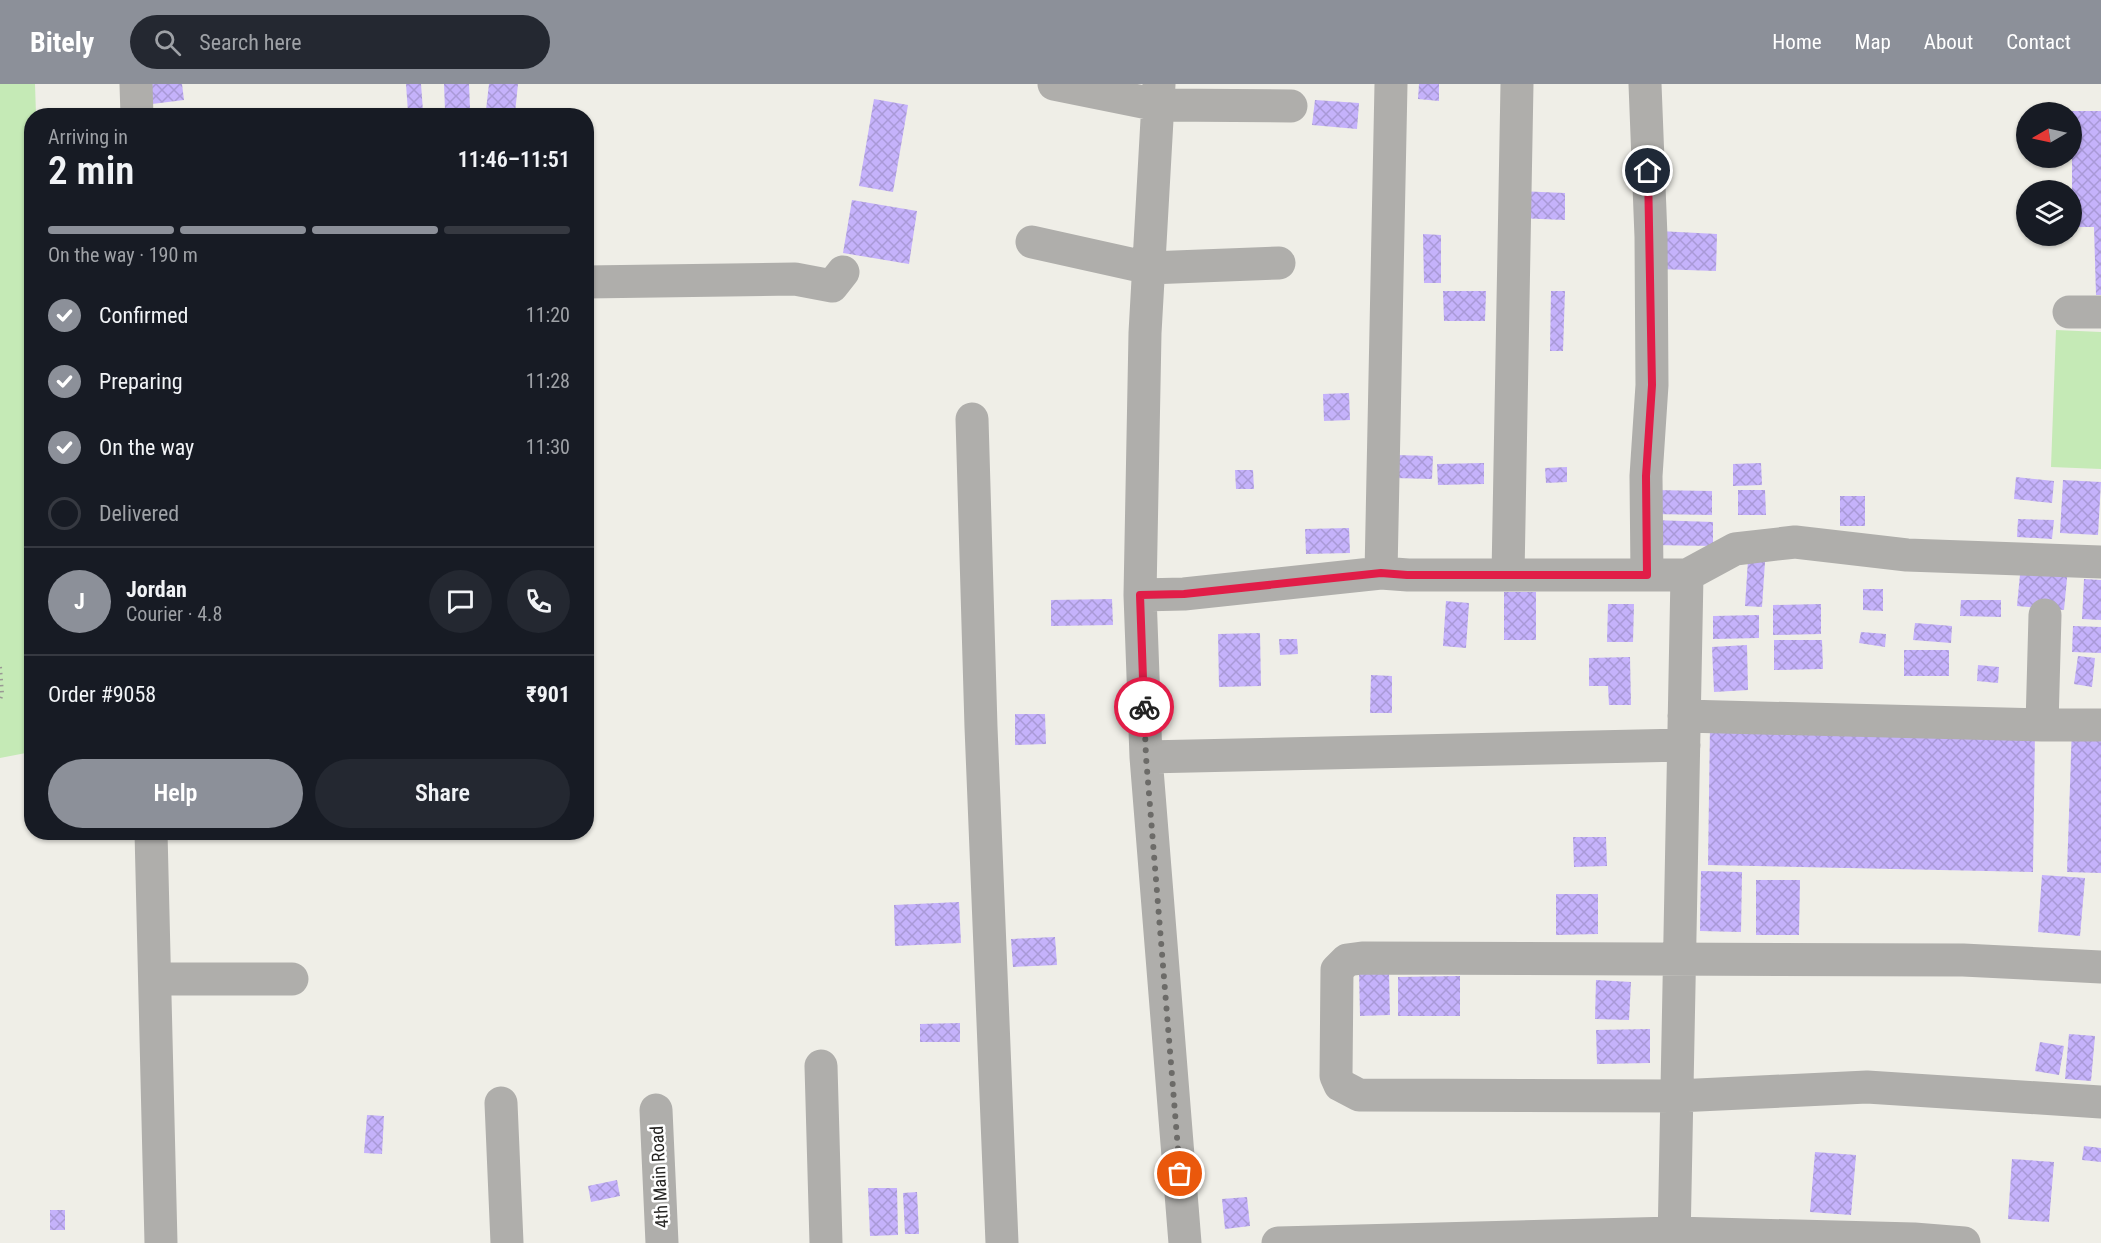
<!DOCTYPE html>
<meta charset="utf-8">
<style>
:root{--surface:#171b24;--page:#242831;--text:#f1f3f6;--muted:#9ea1a6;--line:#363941;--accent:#8c9099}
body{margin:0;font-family:"Roboto Condensed",sans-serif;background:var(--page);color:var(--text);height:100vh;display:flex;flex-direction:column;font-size:22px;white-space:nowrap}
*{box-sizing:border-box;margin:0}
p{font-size:20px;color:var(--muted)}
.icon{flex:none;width:33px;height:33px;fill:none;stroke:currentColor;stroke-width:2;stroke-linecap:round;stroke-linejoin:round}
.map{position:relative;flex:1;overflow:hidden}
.panel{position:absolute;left:24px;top:24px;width:570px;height:732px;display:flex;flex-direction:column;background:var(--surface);border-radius:24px;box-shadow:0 2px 4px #0004}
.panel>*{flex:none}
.needle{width:39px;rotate:261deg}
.fabs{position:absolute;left:2016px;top:18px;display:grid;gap:12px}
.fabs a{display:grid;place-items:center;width:66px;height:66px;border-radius:50%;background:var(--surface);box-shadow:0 2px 4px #0004;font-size:30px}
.pin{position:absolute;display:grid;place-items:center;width:51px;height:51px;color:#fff;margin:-26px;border:3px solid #fff;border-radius:50%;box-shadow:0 2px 6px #0007}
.courier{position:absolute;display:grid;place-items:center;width:60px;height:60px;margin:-30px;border:4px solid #e11d48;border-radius:50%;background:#fff;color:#222;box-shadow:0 2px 8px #0007}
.overview em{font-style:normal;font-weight:600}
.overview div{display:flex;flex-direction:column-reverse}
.overview{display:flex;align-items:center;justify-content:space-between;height:102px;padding:0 24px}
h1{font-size:39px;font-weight:600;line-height:45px}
.bar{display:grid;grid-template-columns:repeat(4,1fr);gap:9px 6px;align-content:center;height:72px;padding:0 24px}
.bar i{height:8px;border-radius:4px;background:var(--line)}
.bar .current{background:var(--accent)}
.bar p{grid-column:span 4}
.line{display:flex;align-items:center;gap:15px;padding:0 24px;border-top:2px solid var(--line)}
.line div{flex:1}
.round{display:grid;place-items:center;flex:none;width:63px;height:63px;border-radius:32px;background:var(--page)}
ol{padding:0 24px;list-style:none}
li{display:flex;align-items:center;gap:18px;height:66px}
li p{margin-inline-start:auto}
li .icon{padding:6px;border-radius:50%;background:var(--accent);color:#fff;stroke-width:4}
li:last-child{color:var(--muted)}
li i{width:33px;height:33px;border:3px solid var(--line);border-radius:50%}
.button{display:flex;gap:12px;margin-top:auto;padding:12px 24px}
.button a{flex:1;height:69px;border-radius:36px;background:var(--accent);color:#fff;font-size:24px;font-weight:600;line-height:69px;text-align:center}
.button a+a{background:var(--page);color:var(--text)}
header{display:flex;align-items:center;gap:36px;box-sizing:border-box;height:84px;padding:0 30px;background:var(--accent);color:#fff}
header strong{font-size:28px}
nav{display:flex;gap:33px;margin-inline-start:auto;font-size:21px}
.search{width:420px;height:54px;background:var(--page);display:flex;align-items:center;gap:15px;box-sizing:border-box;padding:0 21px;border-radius:33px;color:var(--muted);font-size:22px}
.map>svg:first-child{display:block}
.green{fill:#c5eab6}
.building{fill:url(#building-cross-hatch)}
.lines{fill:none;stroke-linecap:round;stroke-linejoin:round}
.path{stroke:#9a9994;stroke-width:4;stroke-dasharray:1.5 4.5;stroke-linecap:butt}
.minor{stroke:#afaeab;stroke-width:33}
.done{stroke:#6c6b68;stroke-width:6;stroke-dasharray:0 10.8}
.route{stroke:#e11d48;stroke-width:8}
.labels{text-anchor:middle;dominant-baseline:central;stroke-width:5;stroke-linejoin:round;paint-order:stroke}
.street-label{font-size:18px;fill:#262523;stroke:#fff}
</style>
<header>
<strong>Bitely</strong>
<div class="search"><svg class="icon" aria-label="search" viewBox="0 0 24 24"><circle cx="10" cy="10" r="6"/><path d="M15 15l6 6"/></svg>Search here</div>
<nav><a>Home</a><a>Map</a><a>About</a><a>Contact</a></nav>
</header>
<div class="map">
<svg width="2101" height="1159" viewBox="0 0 2101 1159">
<defs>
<pattern id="building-cross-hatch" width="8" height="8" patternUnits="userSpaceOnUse" patternTransform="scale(1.5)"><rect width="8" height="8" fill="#c5b2fb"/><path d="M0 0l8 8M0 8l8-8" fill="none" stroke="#a999d7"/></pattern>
</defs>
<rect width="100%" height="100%" fill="#efeee7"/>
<path class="green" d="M0,0h35l1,31 -4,1 -1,636 -31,6z
M2056,246l45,2v137l-50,-2z"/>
<path class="building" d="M142,0h40l2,16 -40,5z
M406,0h15l2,27 -15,1z
M444,0h25l1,25 -25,1z
M489,0h29l-3,29 -29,-3z
M1419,0h20v17l-21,-2z
M874,15l34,6 -15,87 -34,-6z
M1315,16l44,3 -2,26 -45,-4z
M2072,27h29v184h-5l-2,-68h-22z
M1520,107l45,2v27l-45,-2z
M852,116l65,11 -8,53 -66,-11z
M1659,147l58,3 -1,37 -59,-2z
M1423,150l18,1v48h-17z
M1443,207h43l-1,30h-41z
M1551,207h14l-2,60h-13z
M1349,309l1,27 -26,1 -1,-27z
M1395,371l38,1 -1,23 -38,-1z
M1484,379v21l-46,1 -1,-21z
M1761,379l1,22 -29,1v-22z
M1567,383v15l-21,1 -1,-15z
M1235,386h18l1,19h-18z
M2016,393l38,4 -2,22 -38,-4z
M2063,396l38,2 -3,53 -38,-2z
M1651,406l61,1v24l-61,-1z
M1738,406h27l1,25h-28z
M1840,412h25v30h-25z
M2018,435l36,1 -2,19 -35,-2z
M1652,436l61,2v24l-61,-1z
M1349,444l1,25 -44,1 -1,-25z
M1748,476l17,2 -3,45 -17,-1z
M2021,480l47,4 -4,42 -47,-4z
M2084,495l17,1v40l-19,-1z
M1863,505h20v22l-20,-1z
M1504,508h32v48h-32z
M1112,515l1,26 -62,1v-26z
M1961,516h40v17l-41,-1z
M1446,517l23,2 -3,45 -23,-2z
M1608,520h26l-1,38h-26z
M1821,520v30l-48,1v-30z
M1759,531v23l-46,1v-23z
M1915,539l37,3 -1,17 -38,-3z
M2073,542l28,1v26l-29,-1z
M1861,548l25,2 -1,13 -26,-4z
M1260,549l1,53 -42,1 -1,-53z
M1279,555h18l1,15 -18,1z
M1774,556h48l1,29 -49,1z
M1747,561l1,45 -34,2 -2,-45z
M1904,566h45v26h-45z
M2078,572l17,2 -3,29 -18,-3z
M1630,573l1,48h-22l-1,-19h-19v-28z
M1978,581l21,2 -1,16 -21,-2z
M1371,591l21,1v37h-22z
M1015,630h30l1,30 -31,1z
M1710,641l325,7 -2,140 -325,-7z
M2072,642l29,1v146l-34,-1z
M1573,753h33l1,29 -33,1z
M1701,787l41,1 -1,60 -41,-1z
M2042,791l43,3 -5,58 -42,-4z
M1756,796h44l-1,55h-43z
M1556,810h42v40l-42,1z
M959,818l2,41 -66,3 -1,-41z
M1055,853l2,28 -44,2 -2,-28z
M1359,888h30l1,43 -30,1z
M1460,892v40h-62v-39z
M1596,896l35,2 -2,38 -34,-1z
M960,939v19h-40v-18z
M1650,945v34l-53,1 -1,-34z
M2069,950l26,2 -4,45 -26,-2z
M2040,958l24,4 -5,29 -24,-4z
M367,1031l17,1 -2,38 -18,-1z
M2084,1062l17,2v14l-19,-2z
M1815,1068l41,3 -5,60 -41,-3z
M2012,1075l42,3 -5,60 -41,-3z
M617,1096l3,16 -29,6 -3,-16z
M868,1104h29l1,47 -28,1z
M917,1108l2,42h-14l-2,-41z
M1247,1113l3,29 -25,3 -3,-30z
M50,1126h15v20h-15z"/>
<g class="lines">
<path class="path" d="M0,583l2,26 -2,7"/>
<path class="minor" d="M136,0l1,32
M1054,0l104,21 133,1
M1159,0l-14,249 -5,262 6,162 39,486
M1645,0l6,153 1,148 -6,91 1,99
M1032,158l117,26 130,-5
M586,198l209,-3 37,7 11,-14
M2069,228h32
M972,335l9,308 21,516
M1381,489l10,-489
M1508,491l9,-491
M1140,511l44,-1 197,-21 27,2h279l48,-26 60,-7 112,13 194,7
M1684,632l358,9 3,-110
M2042,641h59
M1146,673l538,-12
M151,748l10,411
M2101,883l-138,-7 -601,-2 -15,2 -10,10 -1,106 4,9 19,10 318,1 190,-9 234,15
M155,895h137
M821,982l5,177
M501,1019l6,140
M656,1026l6,133
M1278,1159l396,-10 240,6 50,4
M1674,1159l13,-668"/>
</g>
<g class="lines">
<path class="done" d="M1144,623l2,50 34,417"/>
<path class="route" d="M1144,623l-4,-112 44,-1 197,-21 26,2h240l-1,-99 6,-91 -4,-214"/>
</g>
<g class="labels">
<g class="street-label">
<text transform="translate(659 1093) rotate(-93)">4th Main Road</text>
</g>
</g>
</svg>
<div class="fabs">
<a><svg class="needle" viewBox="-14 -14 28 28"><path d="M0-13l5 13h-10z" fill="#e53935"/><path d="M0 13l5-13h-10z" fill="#9ea1a6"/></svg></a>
<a><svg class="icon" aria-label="layers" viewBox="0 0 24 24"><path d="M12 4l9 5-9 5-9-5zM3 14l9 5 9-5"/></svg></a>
</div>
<div class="pin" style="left:1180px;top:1090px;background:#ea580c"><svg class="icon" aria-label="bag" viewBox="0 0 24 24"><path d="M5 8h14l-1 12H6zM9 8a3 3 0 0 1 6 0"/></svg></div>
<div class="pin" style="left:1648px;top:87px;background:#1f2937"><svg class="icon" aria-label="home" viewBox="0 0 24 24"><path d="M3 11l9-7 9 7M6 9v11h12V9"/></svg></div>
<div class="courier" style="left:1144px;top:623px"><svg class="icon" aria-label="bike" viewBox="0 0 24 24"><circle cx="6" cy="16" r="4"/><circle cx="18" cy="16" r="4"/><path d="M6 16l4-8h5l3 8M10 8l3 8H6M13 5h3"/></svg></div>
<section class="panel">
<div class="overview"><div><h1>2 min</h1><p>Arriving in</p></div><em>11:46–11:51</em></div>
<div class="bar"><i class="current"></i><i class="current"></i><i class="current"></i><i></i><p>On the way · 190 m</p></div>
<ol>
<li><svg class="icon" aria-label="check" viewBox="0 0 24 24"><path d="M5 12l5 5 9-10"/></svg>Confirmed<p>11:20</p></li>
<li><svg class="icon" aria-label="check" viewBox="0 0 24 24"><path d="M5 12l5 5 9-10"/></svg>Preparing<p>11:28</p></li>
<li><svg class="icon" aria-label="check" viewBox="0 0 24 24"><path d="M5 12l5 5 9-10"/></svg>On the way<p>11:30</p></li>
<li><i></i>Delivered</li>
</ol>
<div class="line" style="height:108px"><b class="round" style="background:var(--accent);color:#fff">J</b><div><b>Jordan</b><p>Courier · 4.8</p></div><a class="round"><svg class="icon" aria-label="chat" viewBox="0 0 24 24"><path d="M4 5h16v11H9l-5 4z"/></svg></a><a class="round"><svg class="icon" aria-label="phone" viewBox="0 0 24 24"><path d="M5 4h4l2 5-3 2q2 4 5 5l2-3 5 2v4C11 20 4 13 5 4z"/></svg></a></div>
<div class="line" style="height:78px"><div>Order #9058</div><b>₹901</b></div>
<div class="button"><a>Help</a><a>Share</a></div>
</section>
</div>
